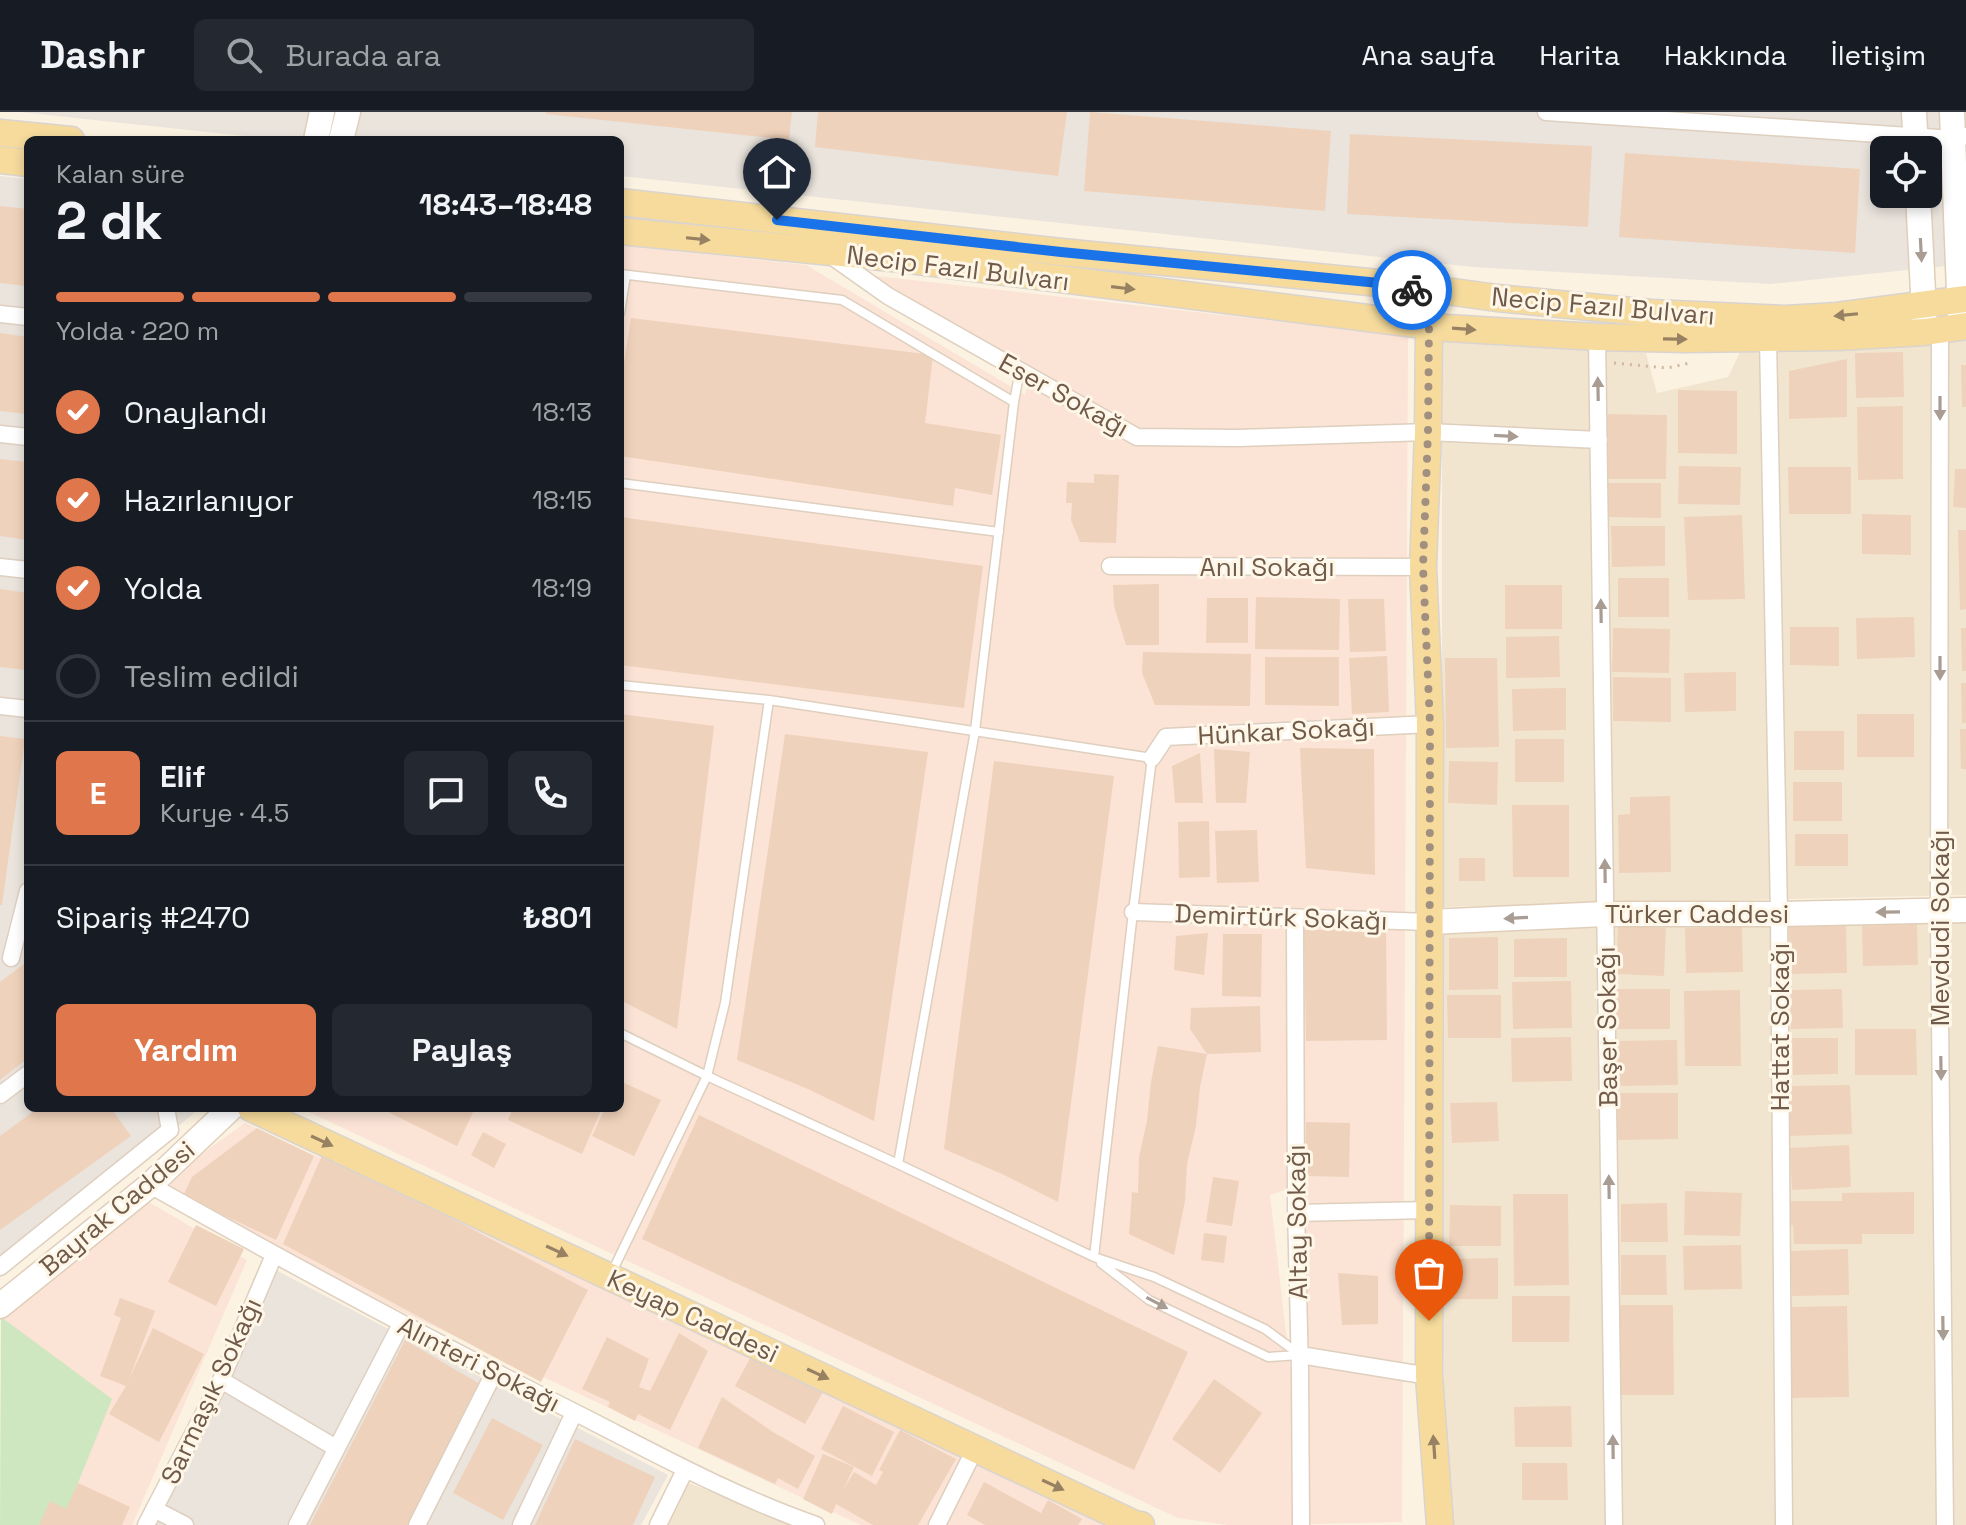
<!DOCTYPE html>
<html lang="tr">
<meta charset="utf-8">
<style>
:root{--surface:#171b24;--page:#242831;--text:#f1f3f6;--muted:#9ea1a6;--line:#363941;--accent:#df764c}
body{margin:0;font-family:"Space Grotesk",sans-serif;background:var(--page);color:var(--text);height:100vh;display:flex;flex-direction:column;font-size:30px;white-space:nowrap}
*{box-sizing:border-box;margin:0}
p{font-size:26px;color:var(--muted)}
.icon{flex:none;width:44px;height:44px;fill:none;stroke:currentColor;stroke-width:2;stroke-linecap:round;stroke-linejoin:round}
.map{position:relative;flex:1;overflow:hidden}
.drawer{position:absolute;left:24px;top:24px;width:600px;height:976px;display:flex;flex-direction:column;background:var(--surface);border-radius:12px;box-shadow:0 4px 12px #0003}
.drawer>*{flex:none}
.controls{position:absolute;left:1870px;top:24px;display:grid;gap:16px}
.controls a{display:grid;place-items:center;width:72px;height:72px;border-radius:12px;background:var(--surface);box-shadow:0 4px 12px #0003;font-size:40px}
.pin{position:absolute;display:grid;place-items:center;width:68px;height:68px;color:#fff;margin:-82px -34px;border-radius:50% 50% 50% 0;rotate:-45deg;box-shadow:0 0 8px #0007}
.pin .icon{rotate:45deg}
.courier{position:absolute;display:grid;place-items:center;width:80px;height:80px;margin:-40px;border:6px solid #1a73e8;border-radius:50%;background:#fff;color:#222;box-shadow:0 2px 10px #0007}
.head em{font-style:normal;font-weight:600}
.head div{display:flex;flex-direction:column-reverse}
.head{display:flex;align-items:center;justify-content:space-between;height:136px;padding:0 32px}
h1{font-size:52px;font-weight:600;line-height:60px}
.bar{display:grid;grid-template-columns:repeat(4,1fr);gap:12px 8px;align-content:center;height:96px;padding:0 32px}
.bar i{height:10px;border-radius:6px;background:var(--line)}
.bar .selected{background:var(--accent)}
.bar p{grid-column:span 4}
.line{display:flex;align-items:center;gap:20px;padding:0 32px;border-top:2px solid var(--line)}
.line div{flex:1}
.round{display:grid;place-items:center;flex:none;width:84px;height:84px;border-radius:12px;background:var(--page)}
ol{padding:0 32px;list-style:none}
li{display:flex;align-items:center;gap:24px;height:88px}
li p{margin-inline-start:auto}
li .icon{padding:8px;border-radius:50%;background:var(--accent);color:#fff;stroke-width:4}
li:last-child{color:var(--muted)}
li i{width:44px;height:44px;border:4px solid var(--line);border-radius:50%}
.cta{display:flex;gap:16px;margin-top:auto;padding:16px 32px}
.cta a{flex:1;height:92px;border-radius:12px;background:var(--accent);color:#fff;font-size:32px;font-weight:600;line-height:92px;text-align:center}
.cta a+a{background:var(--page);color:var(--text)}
header{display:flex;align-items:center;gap:48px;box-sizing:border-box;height:112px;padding:0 40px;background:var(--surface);border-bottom:2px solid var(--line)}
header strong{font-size:38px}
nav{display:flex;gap:44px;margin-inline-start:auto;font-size:28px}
.search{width:560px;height:72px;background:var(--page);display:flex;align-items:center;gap:20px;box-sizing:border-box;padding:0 28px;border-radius:12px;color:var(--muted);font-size:30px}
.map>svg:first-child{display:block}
.residential{fill:#f2e5d0}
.commercial{fill:#fbe3d6}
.industrial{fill:#eae4dd;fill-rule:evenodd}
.green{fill:#cee7c1}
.building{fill:#efd2bb}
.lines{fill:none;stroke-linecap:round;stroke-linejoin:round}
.lane-casing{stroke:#decfbe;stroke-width:11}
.street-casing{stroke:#decfbe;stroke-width:19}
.secondary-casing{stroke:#e0ceb9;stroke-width:27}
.primary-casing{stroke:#dad4d0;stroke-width:29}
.path{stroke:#d3b69e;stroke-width:3;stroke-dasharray:2 6;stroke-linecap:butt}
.lane{stroke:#fff;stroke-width:8}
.street{stroke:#fff;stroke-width:16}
.secondary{stroke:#fff;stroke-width:24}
.primary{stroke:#f6db9d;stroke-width:26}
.oneway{fill:#988163}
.oneway2{fill:#a99c92}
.done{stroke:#a18f7f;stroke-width:8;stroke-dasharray:0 14.4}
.route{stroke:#1a73e8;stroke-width:10}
.labels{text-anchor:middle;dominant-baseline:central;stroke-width:6;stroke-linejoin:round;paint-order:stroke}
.street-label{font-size:26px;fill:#705a4a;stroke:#fef6e7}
</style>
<header>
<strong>Dashr</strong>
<div class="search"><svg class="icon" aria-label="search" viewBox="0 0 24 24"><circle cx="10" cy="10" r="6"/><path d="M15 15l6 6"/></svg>Burada ara</div>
<nav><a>Ana sayfa</a><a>Harita</a><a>Hakkında</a><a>İletişim</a></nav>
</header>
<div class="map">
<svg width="1966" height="1413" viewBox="0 0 1966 1413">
<rect width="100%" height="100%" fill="#fbf2e1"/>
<path class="residential" d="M1966,226v557l-524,12v-566l204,12 11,40 71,-16 16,-33z
M1966,807v606h-518l-6,-195 -2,-399z
M679,1367l115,46h-139z"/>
<path class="commercial" d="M620,133l186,20 219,130 3,-14 -161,-106 541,61 -6,1186 -92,2 -10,-339 -30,10 22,189 1,141h-65l-50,-7 -878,-410h320z
M245,1011l866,402h-250l-692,-322 2,-27z
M137,1083l110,65 -115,265h-71l-60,-208z"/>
<path class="industrial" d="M20,0h1946v152l-195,20 -298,-17 -853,-91v-36h-338zM1884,38h44v44h-44z
M0,64l28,3v929h172l-200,169z
M268,1154l400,209 -27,50h-493z"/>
<path class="green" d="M1,1205l111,82 -51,126h-61z"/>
<path class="building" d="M546,0h246l-3,28 -243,-26z
M818,0h249l-9,64 -243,-29z
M1090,0l241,19 -6,80 -241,-20z
M1350,22l242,12 -4,81 -241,-13z
M1625,41l235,16 -5,84 -236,-16z
M0,94l28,3v77l-28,-3z
M631,206l302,37 -8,68 76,12 -9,60 -37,-7 -2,18 -333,-50v-67z
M0,221l28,4v77l-28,-3z
M1903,240l1,45 -48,1 -1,-45z
M1847,247v58l-58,2v-48z
M1961,253h5v42h-4z
M1678,278l59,1v63l-59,-1z
M1903,294v73l-45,1 -1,-73z
M1602,302l65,1 -1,64h-65z
M0,347l28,3v78l-28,-4z
M1679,354l62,1 -1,38 -62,-1z
M1788,355h63v47h-62z
M1955,357h11v39l-13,-1z
M1094,362l25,1 -3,68 -36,-1 -9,-22 1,-17h-6l1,-21 27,1z
M1607,371h54v35l-54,-1z
M1862,402l49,1v40l-49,-1z
M1742,403l3,84 -57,1 -4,-83z
M620,405l363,49 -19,142 -344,-43z
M1611,414h54v40l-53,1z
M1958,418h8v79l-6,1z
M1618,466h51v39h-51z
M1159,472v61h-33l-12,-39 -1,-21z
M1505,473h57v44h-57z
M0,477l28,4v77l-28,-3z
M1256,485l84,2 -1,51 -84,-1z
M1207,486h41v45h-42z
M1348,487h36l2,52 -36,1z
M1914,505l1,40 -58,2 -1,-41z
M1790,515h49v39l-49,-1z
M1613,516l57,1 -1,44 -57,-1z
M1961,516h5v43h-4z
M1559,524l1,41 -54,1v-41z
M1143,540l108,2 -1,52 -95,-1 -13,-32z
M1387,544l2,56 -37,2 -3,-56z
M1265,545h74v49l-74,-1z
M1445,546h52l2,89 -53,1z
M1736,560v39l-51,1 -1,-39z
M1613,565l58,1v44l-58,-1z
M1961,571h5v40h-4z
M1566,576v42l-53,1 -1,-42z
M620,602l94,12 -37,303 -57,-29z
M1857,602h57v43h-57z
M1960,617h6v40h-5z
M1794,619h50v39h-50z
M785,622l143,18 -54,369 -66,-32 -71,-29z
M0,624l25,3 -23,166h-2z
M1515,627h49v43h-49z
M1300,636l74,1 1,126 -69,-7z
M1214,637l36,3 -4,51h-30z
M1200,641l3,50h-28l-3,-37z
M994,649l120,15 -56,426 -56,-28 -58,-25z
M1449,649l49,1 -1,43 -49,-2z
M1793,670h49v39h-49z
M1670,684l1,76 -52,1 -1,-58 12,-1v-17z
M1512,693h57v72h-56z
M1209,709l1,56 -31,1 -1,-56z
M1257,718l2,52 -42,1 -2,-52z
M1795,722h53v32h-53z
M1459,746h26v23h-26z
M1917,812l1,41 -55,1 -1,-40z
M1618,813l48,3 -2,48 -48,-2z
M1846,813l1,48 -57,1 -1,-47z
M1742,815l1,45 -57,1 -1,-45z
M1386,817l1,111 -81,1 -2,-111z
M1208,821l-4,42 -30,-5 2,-34z
M1223,822h39l-1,63 -39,-1z
M1498,825v52l-49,1v-52z
M1567,826v39h-53v-38z
M28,849v97l-28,22v-98z
M1571,869l1,47 -59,1 -1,-47z
M1615,877h55v40h-55z
M1842,877l1,39 -52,1 -1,-39z
M1740,878l1,76h-56l-1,-75z
M1447,883h54v43h-53z
M1260,894l1,46 -54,2 -7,33 -4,39 -9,38 -2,37 -11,54 -45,-21 3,-42 6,1 1,-36 8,-36 4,-39 7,-36 49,8 -17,-25 1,-21z
M1855,917h61l1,46h-62z
M1571,925l1,44 -60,1 -1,-44z
M1792,926h46v36l-45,1z
M1677,928l1,45 -61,1 -1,-45z
M620,969l41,19 -27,56 -42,-20 13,-28h15z
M1850,973l2,49 -63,2 -1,-50z
M1617,981h61v46l-61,1z
M1497,990l2,39 -47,2 -2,-40z
M38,996h73l20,28 -131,94v-94z
M380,996h95l-18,38z
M513,996h89l-20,46 -74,-34z
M699,1003l489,237 -54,118 -492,-231z
M1306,1010l44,1 -1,54 -44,-1z
M257,1016l57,28 -38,84 -93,-44 9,-19z
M483,1020l23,12 -12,24 -23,-13z
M1849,1033l2,42 -59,3 -2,-42z
M324,1039l264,139 -47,92 -258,-138z
M1213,1065l26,4 -7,45 -26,-4z
M1685,1079l57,2 -2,43 -56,-1z
M1914,1080v42h-52v10h-68l-1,-19h-4l-1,-24h54v-8z
M1513,1082h55l1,91 -55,1z
M1667,1091l1,39h-47v-38z
M1450,1093l51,1v40h-52z
M196,1113l48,24 -28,57 -48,-24z
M1204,1121l23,3 -3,27 -23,-3z
M1741,1133l1,44 -58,1 -1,-44z
M1848,1137l1,46 -57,1 -2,-45z
M1621,1143h45l1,40h-46z
M1498,1146v41h-48l-1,-40z
M1338,1161l40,3v48l-36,1z
M1512,1184h58l-1,46h-57z
M120,1186l35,13 -26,68 24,-51 51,26 -45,88 -50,-28 17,-28 -26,-10 21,-58 -7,-3z
M1620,1193h53l1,90h-54z
M1847,1194l2,91 -59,1 -2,-91z
M679,1221l29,18 -38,79 -32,-16 -3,7 -27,-14 2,-5 -28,-13 25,-52 42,22 -10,28 11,4z
M405,1228l75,44 -73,141h-97z
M753,1241l70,39 -18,32 -70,-38z
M1214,1267l48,34 -42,60 -48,-34z
M722,1285l51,35 42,24 -17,33 -20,-11 -3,6 -77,-36z
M843,1294l51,26 -22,44 -51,-27z
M1571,1294l1,41h-57l-1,-40z
M492,1306l51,27 -40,75 -50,-27z
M900,1318l56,29 -38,66h-45l-37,-21 -4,10 -29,-15 20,-45 31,13 -11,23 11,-18 22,13 7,-13 -4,-2z
M575,1327l80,38 -22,48h-98z
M1522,1351h45l1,37h-46z
M984,1370l57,31 7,-13 34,19 -4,6h-93l-18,-10z
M78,1371l52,24 -8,18h-83l11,-24 16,8z"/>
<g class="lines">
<defs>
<path id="lane" d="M620,162l222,26 172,102
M620,201l6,-38
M620,371l379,49
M620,573l149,15 383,58 -19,154 -39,345
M620,921l87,43 191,88 196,93 60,20 111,52 34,25
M898,1052l77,-433 39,-329 6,-32
M1101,1151l48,37 119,57 32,-2
M612,1160l95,-196 18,-73 44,-303"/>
<path id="street" d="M1546,0l408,27 12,-3
M830,143l58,41 249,141 100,1 191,-6 171,8
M0,202l28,3
M1940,218l-1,582 6,613
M1597,225l17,1188
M1768,226l11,576 5,611
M0,322l28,3
M1110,454l313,1
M0,455l28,3
M0,594l28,3
M1152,646l14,-21 264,-13
M1133,800l296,10
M1295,806l1,290 4,163 1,154
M11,846l17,-67
M0,983l28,-21
M150,1073c140,79 280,155 424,227 79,40 158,84 242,113
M1296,1101l132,-3
M0,1155l170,-137 -4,-22
M1300,1243l129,21
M221,1268l115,68
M154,1397l31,16
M146,1413l75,-145 53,-125
M297,1413l104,-201
M417,1413l77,-152
M521,1413l53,-112
M658,1413l27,-55
M937,1413l38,-76"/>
<path id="secondary" d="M1914,0l2,38
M1952,0l8,205
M316,28l6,-28
M341,28l7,-28
M1918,82l7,138
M1429,810l176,-8h174l187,-4
M0,1194l150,-121 81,-77"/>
<path id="primary" d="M0,21l71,7
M0,48l28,3
M620,90l441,50 349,34 87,12 155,15 134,6 51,-3 129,-17
M620,119l282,28 545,69 150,9 88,2 153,-2 87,-5 41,-6
M1410,174l12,20 7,20 -1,106 -5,135 7,157 -1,652 11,149
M251,996l884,416 6,1"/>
</defs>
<use href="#lane" class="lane-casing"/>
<use href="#street" class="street-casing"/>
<use href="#secondary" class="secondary-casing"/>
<use href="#primary" class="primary-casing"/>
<path class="path" d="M1614,251l53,5 23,-5"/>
<use href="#lane" class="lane"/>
<use href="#street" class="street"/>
<use href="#secondary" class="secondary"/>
<use href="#primary" class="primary"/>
</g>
<defs><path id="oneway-solid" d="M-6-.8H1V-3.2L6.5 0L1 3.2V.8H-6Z" transform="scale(2)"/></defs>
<g class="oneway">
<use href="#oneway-solid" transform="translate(698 127) rotate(6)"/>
<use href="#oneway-solid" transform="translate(1123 176) rotate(7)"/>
<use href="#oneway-solid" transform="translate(1846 203) rotate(174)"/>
<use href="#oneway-solid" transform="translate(1464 217) rotate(4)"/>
<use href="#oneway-solid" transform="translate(1675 227) rotate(1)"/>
<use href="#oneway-solid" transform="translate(322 1029) rotate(25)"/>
<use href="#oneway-solid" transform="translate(557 1139) rotate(25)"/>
<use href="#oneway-solid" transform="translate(818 1262) rotate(25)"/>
<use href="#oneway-solid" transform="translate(1434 1335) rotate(-94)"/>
<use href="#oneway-solid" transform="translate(1053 1373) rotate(25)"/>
</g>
<g class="oneway2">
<use href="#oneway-solid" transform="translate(1921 138) rotate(87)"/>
<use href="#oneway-solid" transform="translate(1598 277) rotate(-91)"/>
<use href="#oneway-solid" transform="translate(1940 296) rotate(90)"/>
<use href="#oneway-solid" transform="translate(1506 324) rotate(3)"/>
<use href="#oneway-solid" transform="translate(1601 499) rotate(-91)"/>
<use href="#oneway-solid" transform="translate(1940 556) rotate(90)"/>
<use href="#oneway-solid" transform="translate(1605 759) rotate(-91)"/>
<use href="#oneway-solid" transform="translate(1888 800) rotate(179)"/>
<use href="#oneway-solid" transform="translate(1516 806) rotate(177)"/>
<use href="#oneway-solid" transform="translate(1941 956) rotate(89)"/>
<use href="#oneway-solid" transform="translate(1609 1075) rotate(-91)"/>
<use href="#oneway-solid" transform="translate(1157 1191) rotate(28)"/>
<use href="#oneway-solid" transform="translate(1943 1216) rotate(89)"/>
<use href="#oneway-solid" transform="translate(1613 1335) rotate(-91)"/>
</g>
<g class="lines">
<path class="done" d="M1412,178l10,16 7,20 -1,106 -5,135 7,157 -1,597"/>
<path class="route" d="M777,108l284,32 349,34 2,4"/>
</g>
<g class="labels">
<g class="street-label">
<text transform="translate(958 156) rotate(7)">Necip Fazıl Bulvarı</text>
<text transform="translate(1603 194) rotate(5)">Necip Fazıl Bulvarı</text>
<text transform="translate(1064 283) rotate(29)">Eser Sokağı</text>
<text x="1267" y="455">Anıl Sokağı</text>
<text transform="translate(1286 619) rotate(-3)">Hünkar Sokağı</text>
<text x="1697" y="802">Türker Caddesi</text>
<text transform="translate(1281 805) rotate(2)">Demirtürk Sokağı</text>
<text transform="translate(1940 816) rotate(-90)">Mevdudi Sokağı</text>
<text transform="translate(1607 915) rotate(-91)">Başer Sokağı</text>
<text transform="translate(1780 915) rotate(-90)">Hattat Sokağı</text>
<text transform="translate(117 1096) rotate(-40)">Bayrak Caddesi</text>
<text transform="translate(1297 1110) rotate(-91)">Altay Sokağı</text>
<text transform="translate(693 1204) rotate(25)">Keyap Caddesi</text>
<text transform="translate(479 1252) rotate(27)">Alınteri Sokağı</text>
<text transform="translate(211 1279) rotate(-65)">Sarmaşık Sokağı</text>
</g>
</g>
</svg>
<div class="controls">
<a><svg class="icon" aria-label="locate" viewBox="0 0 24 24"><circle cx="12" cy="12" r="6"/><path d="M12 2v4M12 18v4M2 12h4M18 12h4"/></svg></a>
</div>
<div class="pin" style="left:1429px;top:1209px;background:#ea580c"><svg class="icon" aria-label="bag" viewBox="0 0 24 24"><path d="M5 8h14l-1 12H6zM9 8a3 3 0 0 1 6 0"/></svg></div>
<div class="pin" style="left:777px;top:108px;background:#1f2937"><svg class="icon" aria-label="home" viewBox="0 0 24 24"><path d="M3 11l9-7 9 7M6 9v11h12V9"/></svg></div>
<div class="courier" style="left:1412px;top:178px"><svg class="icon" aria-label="bike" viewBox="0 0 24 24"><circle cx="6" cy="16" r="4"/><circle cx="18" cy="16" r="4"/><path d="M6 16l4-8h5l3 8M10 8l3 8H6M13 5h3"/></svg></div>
<section class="drawer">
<div class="head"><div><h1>2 dk</h1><p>Kalan süre</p></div><em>18:43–18:48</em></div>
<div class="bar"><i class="selected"></i><i class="selected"></i><i class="selected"></i><i></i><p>Yolda · 220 m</p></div>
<ol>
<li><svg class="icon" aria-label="check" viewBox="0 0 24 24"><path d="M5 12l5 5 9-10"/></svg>Onaylandı<p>18:13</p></li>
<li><svg class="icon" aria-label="check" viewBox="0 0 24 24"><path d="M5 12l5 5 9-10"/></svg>Hazırlanıyor<p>18:15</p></li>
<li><svg class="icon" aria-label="check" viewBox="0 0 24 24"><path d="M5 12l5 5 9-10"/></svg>Yolda<p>18:19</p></li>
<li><i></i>Teslim edildi</li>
</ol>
<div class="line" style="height:144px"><b class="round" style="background:var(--accent);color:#fff">E</b><div><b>Elif</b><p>Kurye · 4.5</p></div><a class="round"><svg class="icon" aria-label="chat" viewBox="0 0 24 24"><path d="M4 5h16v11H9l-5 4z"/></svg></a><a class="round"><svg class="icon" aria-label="phone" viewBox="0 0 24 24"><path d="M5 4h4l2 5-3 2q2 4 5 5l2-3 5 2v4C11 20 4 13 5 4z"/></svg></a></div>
<div class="line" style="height:104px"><div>Sipariş #2470</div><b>₺801</b></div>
<div class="cta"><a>Yardım</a><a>Paylaş</a></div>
</section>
</div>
